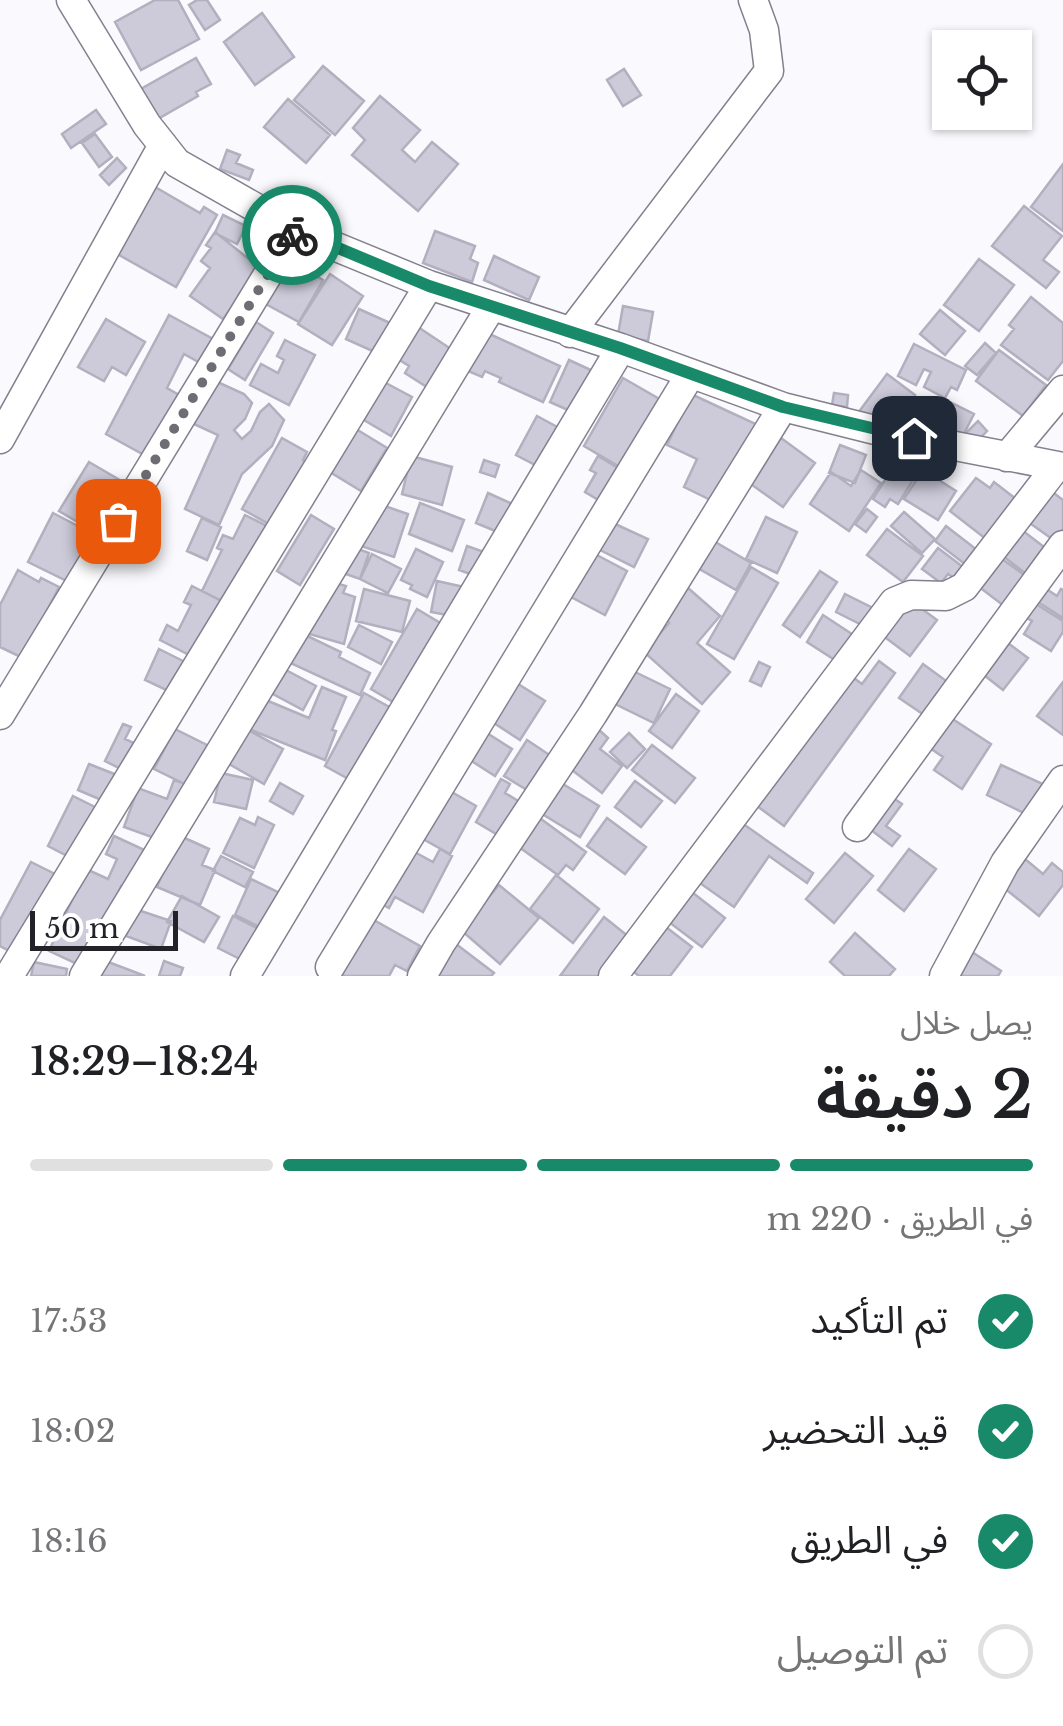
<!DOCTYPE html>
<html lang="ar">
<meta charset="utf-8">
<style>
:root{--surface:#fff;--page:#f2f2f2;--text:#202124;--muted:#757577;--line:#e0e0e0;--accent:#188a69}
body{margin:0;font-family:"Libre Baskerville","Noto Sans Arabic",serif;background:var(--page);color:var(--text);direction:rtl;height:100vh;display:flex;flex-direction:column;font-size:38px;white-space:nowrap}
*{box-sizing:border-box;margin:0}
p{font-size:32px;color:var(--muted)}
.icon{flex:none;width:55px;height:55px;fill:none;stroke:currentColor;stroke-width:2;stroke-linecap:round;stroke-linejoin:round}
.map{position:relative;height:976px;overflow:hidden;direction:ltr}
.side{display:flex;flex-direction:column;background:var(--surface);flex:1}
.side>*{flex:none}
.controls{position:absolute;left:932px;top:30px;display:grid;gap:20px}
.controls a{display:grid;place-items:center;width:100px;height:100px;border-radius:0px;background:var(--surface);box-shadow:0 2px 8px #0004;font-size:50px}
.scale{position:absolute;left:30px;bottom:25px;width:148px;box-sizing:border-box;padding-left:10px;border:5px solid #232228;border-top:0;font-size:28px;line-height:35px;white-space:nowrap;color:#232228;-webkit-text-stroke:8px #fff;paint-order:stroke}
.pin{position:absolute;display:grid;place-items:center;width:85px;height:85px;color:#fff;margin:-42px;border-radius:20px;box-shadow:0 5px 15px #0006}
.courier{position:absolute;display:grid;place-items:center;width:100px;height:100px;margin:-50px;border:8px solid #188a69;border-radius:50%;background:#fff;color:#222;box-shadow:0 2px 12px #0007}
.headline em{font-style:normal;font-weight:600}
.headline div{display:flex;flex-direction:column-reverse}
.headline{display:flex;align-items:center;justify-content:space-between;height:170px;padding:0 30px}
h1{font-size:65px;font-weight:600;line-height:75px}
.bar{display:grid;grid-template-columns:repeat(4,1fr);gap:15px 10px;align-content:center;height:120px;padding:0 30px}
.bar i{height:12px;border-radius:8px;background:var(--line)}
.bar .current{background:var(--accent)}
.bar p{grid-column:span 4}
ol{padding:0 30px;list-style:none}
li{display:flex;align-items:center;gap:30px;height:110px}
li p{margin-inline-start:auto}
li .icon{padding:10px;border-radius:50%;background:var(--accent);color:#fff;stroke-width:4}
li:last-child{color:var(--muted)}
li i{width:55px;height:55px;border:5px solid var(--line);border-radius:50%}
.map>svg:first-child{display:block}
.building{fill:#cdcbda;stroke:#b2afbe;stroke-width:2.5}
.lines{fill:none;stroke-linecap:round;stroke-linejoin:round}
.minor-casing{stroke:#83818f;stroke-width:31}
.minor{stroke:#fff;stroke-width:28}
.done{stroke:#6e6d73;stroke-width:10;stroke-dasharray:0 18}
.route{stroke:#188a69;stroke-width:12}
</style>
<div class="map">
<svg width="1063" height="976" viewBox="0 0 1063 976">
<rect width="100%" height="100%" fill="#faf9fd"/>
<path class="building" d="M155,0h23l21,39 -58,31 -26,-48z
M197,0h10l13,20 -15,10 -16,-25z
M262,13l32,44 -39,28 -31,-43z
M196,58l15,26 -15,8 2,4 -42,24 -17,-30z
M323,66l41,35 -29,34 -41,-35z
M624,69l17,26 -18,11 -16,-26z
M380,96l40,34 -18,20 13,12 17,-20 26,22 -40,47 -66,-56 13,-15 -12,-12z
M288,99l42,36 -24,28 -42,-36z
M96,110l10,14 -35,24 -9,-14z
M95,134l17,23 -13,10 -17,-24z
M227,150l13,5 -4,8 17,7 -4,10 -29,-11z
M117,158l9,10 -17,17 -9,-10z
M1063,164v67l-32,-24z
M150,184l50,29 4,-6 13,8 -41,72 -64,-36z
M1024,206l38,30 -19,24 16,12 -13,16 -54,-42z
M223,215l23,11 -9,18 -22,-11z
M435,231l40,15 -5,13 8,4 -6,19 -49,-19z
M215,232l45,36 -37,51 -33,-23 20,-28 -9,-7 10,-13 -5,-3z
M494,256l45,21 -10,23 -45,-20z
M979,259l35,26 -35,46 -35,-26z
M289,260l34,20 -24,42 -35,-19z
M330,274l33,22 -31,49 -34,-21z
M1031,297l32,26v38l-15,19 -47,-35 13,-16 -5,-4z
M623,306l30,6 -5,29 -30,-6z
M359,309l31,14 -13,30 -31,-14z
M940,310l25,21 -20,24 -25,-21z
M169,315l46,25 -13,24 -18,-10 -17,34 12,7 -33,61 -40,-22z
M106,319l39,23 -19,33 -14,-8 -8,14 -26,-14z
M256,322l17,11 -28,47 -17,-11z
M418,327l36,24 -24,38 -25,-16 4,-7 -11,-7z
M483,331l77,35 -17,36 -44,-20 2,-4 -16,-7 -3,6 -16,-7z
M285,340l30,15 -26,50 -39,-20 11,-21 17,9 6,-13 -7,-4z
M985,343l11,10 -19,22 -12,-9z
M914,344l52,26 -9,20 -6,-3 -6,11 -21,-11 7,-15 -7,-3 -8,16 -18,-9z
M999,350l47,35 -23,31 -47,-35z
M569,360l26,12 -18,42 -27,-12z
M887,374l28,21 -16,22 -10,-7 -13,17 -18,-14z
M623,378l45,26 -43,66 -41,-24z
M213,380l31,14 8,9 -7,16 -11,11 8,9 9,-8 9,-19 9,-8 15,16 -12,26 -30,28 -23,51 -34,-16 33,-74 -24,-11z
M384,382l28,15 -21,39 -27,-16z
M834,393l14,2 -1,12 -15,-2z
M691,394l69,32 -37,80 -39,-19 13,-28 -30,-14z
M952,403l22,11 -19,37 -21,-11z
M537,416l24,13 -20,39 -25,-13z
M978,421l9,10 -17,18 -10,-10z
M356,429l31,19 -26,43 -31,-19z
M282,438l25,14 -4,8 8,5 -35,63 -34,-19z
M781,438l34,25 -32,44 -35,-25z
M840,445l26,10 -11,28 -26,-10z
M411,456l41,11 -10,38 -40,-11z
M598,456l30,18 -21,31 -22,-13 11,-19 -6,-3z
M900,456l20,13 -22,35 -8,-5 -5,8 -12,-8z
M484,460l15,5 -4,12 -15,-5z
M89,462l34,20 -30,49 -34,-20z
M861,470l20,13 -32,48 -39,-27 21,-32 20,14z
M923,470l33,21 -18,29 -34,-21z
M976,478l14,10 4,-6 22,17 -30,40 -36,-28z
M1046,487l17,13v29l-8,12 -31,-22z
M488,493l29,13 -12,29 -29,-12z
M376,503l32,11 -14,43 -33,-11z
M420,503l44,17 -12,31 -43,-17z
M867,509l10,8 -11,15 -11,-8z
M904,512l31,27 -13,14 -31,-27z
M53,513l40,21 -24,48 -41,-20z
M245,515l26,13 -39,78 -30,-15 20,-41 -5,-2 6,-13 10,4z
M311,515l23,14 -34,56 -23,-14z
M766,517l31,15 -20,41 -31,-14z
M202,518l19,9 -14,33 -20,-9z
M613,523l35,16 -14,28 -34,-17z
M1014,524l30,23 -19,26 -30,-23z
M946,526l31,24 -11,15 -31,-24z
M887,529l36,27 -20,26 -36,-27z
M712,540l39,23 -15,27 -40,-23z
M350,546l19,7 -9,26 -20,-7z
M467,546l20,7 -9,24 -19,-7z
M938,548l25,19 -9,11 -6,-4 -7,9 -19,-14z
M416,549l27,13 -16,35 -17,-8 2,-4 -11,-5z
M593,553l34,18 -22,44 -34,-18z
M372,554l29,15 -13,24 -28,-14z
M995,554l35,25 -22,30 -34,-26z
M751,567l27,16 -44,76 -27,-15z
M18,570l21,12 2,-4 18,9 -36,71 -23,-11v-42z
M820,571l17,11 -37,55 -17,-12z
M437,581l27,6 -6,30 -27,-5z
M332,582l14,4 -3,7 12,4 -11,47 -38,-11z
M192,586l35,18 -28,56 -39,-20 7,-15 11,6 13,-26 -7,-3z
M1042,586l15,10 4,-7 2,1v28l-30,-19z
M688,588l32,28 -23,27 33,29 -28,32 -58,-52 25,-29 -7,-5z
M364,589l46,12 -8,31 -46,-11z
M913,593l9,16 15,11 -27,36 -28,-21z
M845,594l28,14 -9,18 -28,-14z
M1036,604l27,17v11l-12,19 -27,-17 8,-13 -5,-3z
M417,609l30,18 -47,79 -29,-17z
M823,615l35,23 -17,26 -34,-22z
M359,625l33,17 -11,22 -33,-17z
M299,632l42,20 -2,5 31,16 -10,22 -74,-34z
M1004,640l24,18 -25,32 -23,-18z
M159,649l34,17 -14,30 -34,-16z
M879,661l16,12 -111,153 -31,-23 94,-130 15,11z
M759,662l11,5 -9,19 -11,-5z
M923,664l30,22 -23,33 -31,-21z
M284,669l32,17 -13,24 -32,-17z
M631,670l39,19 -16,34 -39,-19z
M515,682l30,19 -25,39 -29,-19z
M1063,682v53l-26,-19z
M322,687l24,10 -14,33 4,1 -11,29 -76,-31 12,-31 48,20z
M364,693l29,16 -39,73 -29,-16z
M676,694l23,17 -27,37 -23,-17z
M948,716l43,28 -29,45 -28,-19 9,-13 -13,-9z
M123,724l8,3 -6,12 13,6 -13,26 -20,-10z
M175,729l36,18 -20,40 -37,-18z
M598,729l10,9 -8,11 22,17 -20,27 -34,-26z
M248,730l35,19 -19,35 -35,-20z
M487,733l25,16 -17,27 -25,-16z
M629,733l16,16 -18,19 -17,-16z
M527,740l27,18 -22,35 -28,-17z
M652,745l43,33 -20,25 -43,-33z
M89,764l33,13 -11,27 -33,-14z
M1001,765l42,19 -15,31 -41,-20z
M221,773l32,7 -7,29 -32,-7z
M501,779l9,5 -5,9 18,11 -20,34 -27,-16z
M174,780l15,5 -29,55 -36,-13 14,-39 29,11z
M558,781l41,25 -19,31 -41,-25z
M635,781l27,20 -21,26 -26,-20z
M280,783l23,13 -10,18 -23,-13z
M450,791l26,15 -26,48 -27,-15z
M889,795l13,9 -16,22 14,10 -8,10 -26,-20z
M73,796l30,15 -26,50 -29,-15z
M537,816l49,36 -13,18 -7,-5 -8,10 -42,-30z
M258,817l16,8 -20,43 -31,-15 17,-35 15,7z
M607,818l39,29 -21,27 -38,-28z
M739,821l74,52 -6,10 -38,-27 -35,51 -37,-26z
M178,835l31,14 -7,16 13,5 -15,35 -43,-18z
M114,836l35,16 -18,39 -10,-5 -33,83 -39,-18 37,-82 22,10 9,-20 -11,-5z
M409,849l24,13 7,-13 12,7 -29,56 -28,-15 -6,11 -9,-5z
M909,849l27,20 -32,42 -26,-21z
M845,853l28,23 -39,47 -28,-24z
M221,856l32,16 -8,15 -32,-16z
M1025,859l18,15 9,-11 11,9v13l-24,31 -36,-29z
M31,862l32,16 -42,79 -21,-11v-26z
M556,875l43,34 -26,34 -43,-34z
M251,879l31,15 -16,36 -31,-15z
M499,885l40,33 -39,46 -39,-34z
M688,889l37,29 -23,29 -37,-28z
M182,896l37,21 -15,25 -37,-20z
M135,909l36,12 -10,28 -35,-13z
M233,916l30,15 -15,32 -30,-15z
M604,917l30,24 -27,35h-47z
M372,919l48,27 -13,25 -12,-6 -6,11h-44l-3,-2z
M662,924l30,23 -22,29h-31l-10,-8z
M855,933l40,36 -6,7h-44l-15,-14z
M456,944l38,29 -3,3h-58z
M972,952l29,19 -3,5h-42z
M103,960l42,16h-48z
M164,961l19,7 -3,8h-21z
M34,962l33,7 -1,7h-35z"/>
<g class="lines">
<defs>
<path id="minor" d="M71,0l76,125 30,38 118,67 134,55 192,63 162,59 100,25 180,35
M570,333l199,-262 -5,-41 -11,-30
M0,439l163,-294
M1007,457l56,-67
M0,715l295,-485
M857,827l206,-282
M330,967l360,-592
M9,976l420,-691
M84,976l407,-669
M245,976l376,-628
M422,976l19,-33 152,-229 190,-307
M613,976l281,-374 17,-7 35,1 18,-9 92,-120
M944,976l61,-113 58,-83"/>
</defs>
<use href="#minor" class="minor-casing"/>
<use href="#minor" class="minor"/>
</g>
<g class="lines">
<path class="done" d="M118,521l174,-286"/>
<path class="route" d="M292,235l3,-5 134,56 191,62 163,59 131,31"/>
</g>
</svg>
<div class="controls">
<a><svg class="icon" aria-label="locate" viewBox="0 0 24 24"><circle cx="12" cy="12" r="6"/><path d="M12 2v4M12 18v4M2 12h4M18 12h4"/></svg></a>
</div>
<div class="scale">50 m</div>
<div class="pin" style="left:118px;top:521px;background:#ea580c"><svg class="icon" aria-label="bag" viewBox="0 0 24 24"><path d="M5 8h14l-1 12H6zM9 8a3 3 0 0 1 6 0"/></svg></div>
<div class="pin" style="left:914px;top:438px;background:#1f2937"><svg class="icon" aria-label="home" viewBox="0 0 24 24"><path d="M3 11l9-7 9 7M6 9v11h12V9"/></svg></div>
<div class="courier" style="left:292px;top:235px"><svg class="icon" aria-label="bike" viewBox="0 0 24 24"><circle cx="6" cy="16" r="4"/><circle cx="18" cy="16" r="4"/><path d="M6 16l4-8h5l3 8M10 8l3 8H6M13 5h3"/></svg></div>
</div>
<section class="side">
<div class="headline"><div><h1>2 دقيقة</h1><p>يصل خلال</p></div><em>18:24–18:29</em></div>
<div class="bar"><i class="current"></i><i class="current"></i><i class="current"></i><i></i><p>في الطريق · 220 m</p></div>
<ol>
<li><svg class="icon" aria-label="check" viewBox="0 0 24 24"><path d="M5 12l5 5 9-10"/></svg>تم التأكيد<p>17:53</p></li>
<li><svg class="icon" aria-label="check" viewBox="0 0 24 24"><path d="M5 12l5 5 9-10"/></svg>قيد التحضير<p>18:02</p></li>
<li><svg class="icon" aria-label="check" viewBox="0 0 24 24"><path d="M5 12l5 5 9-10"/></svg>في الطريق<p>18:16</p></li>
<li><i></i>تم التوصيل</li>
</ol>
</section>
